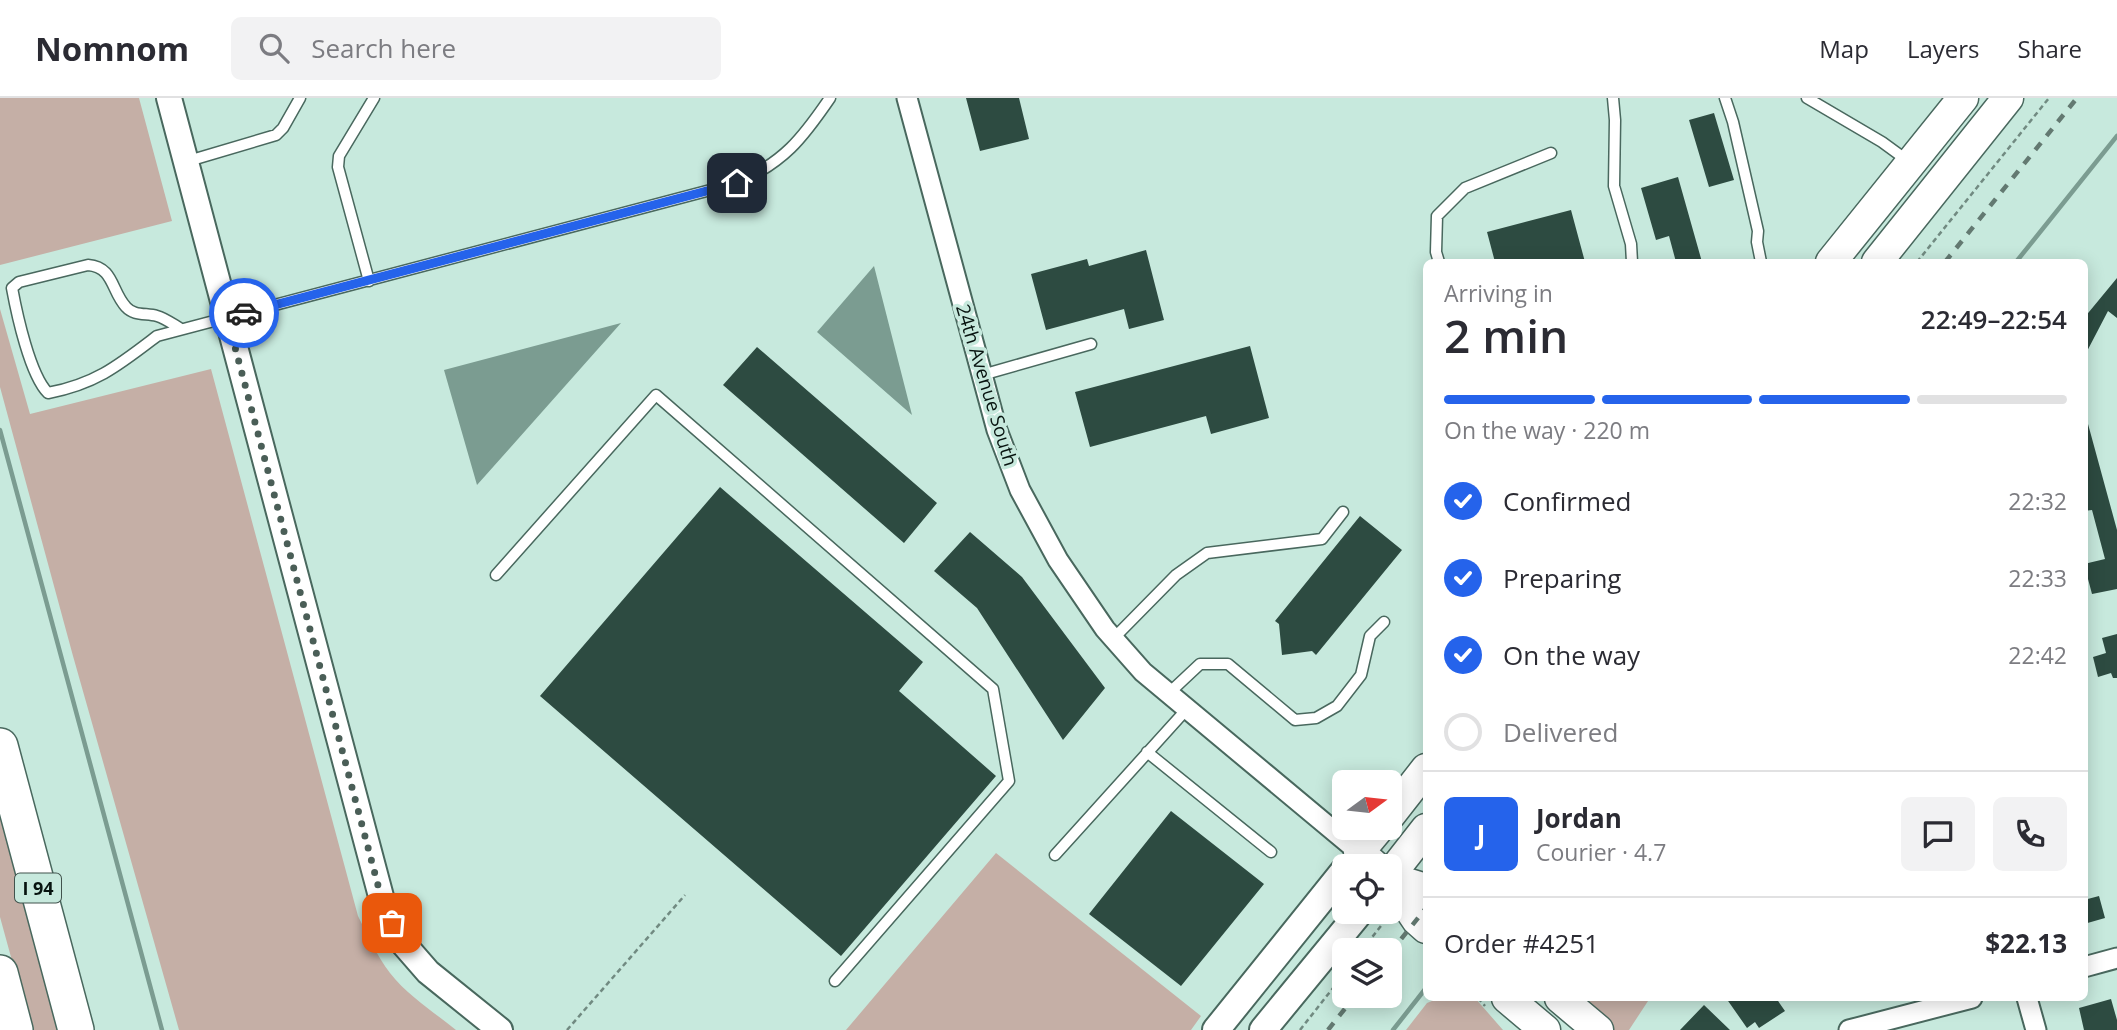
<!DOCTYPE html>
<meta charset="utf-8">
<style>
:root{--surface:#fff;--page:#f2f2f3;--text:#2b2b33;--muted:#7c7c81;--line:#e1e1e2;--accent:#2563eb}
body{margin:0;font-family:"Open Sans",sans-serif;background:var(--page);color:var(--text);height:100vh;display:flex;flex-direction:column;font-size:26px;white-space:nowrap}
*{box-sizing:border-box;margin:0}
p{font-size:23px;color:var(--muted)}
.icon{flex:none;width:38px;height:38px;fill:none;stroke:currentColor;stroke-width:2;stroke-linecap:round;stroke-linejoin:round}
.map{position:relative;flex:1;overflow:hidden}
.drawer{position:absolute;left:1423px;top:161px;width:665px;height:742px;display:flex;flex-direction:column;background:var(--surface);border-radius:10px;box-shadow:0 4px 18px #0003}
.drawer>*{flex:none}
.needle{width:46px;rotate:75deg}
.controls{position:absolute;left:1332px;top:672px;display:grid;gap:14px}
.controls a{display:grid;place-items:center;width:70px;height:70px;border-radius:10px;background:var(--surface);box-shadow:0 4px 18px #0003;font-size:35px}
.pin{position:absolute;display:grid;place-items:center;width:60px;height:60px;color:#fff;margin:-30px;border-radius:14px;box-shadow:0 4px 10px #0006}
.courier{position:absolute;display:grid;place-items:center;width:70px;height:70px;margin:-35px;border:5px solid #2563eb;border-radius:50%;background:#fff;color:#222;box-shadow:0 2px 9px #0007}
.summary em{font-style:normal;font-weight:600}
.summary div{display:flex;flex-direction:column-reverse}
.summary{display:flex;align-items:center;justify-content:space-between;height:119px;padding:0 21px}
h1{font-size:46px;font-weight:600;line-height:52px}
.bar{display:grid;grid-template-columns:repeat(4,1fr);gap:10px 7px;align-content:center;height:84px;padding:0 21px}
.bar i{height:9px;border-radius:5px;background:var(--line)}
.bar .on{background:var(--accent)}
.bar p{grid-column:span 4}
.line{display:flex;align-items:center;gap:18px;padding:0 21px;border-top:2px solid var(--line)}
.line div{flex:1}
.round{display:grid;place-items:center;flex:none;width:74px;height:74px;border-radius:10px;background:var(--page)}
ol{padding:0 21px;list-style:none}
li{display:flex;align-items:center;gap:21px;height:77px}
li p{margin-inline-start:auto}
li .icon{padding:7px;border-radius:50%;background:var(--accent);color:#fff;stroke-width:4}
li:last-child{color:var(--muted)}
li i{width:38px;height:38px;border:4px solid var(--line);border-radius:50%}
header{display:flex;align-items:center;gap:42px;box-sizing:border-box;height:98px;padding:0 35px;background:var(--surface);border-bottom:2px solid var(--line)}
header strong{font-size:33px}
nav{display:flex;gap:38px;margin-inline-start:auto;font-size:24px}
.search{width:490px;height:63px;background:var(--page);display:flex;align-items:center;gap:18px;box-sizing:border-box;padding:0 24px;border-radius:10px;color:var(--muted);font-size:26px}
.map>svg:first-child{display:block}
.green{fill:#c5afa6}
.water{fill:#7b9c91}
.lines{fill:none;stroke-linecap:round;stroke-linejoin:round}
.stream{stroke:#7b9c91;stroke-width:4.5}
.building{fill:#2d4b41}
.service-casing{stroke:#49685e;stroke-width:13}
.minor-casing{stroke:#49685e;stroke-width:23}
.tertiary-casing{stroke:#49685e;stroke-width:28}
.secondary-casing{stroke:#49685e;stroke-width:30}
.primary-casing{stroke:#49685e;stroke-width:33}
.motorway-casing{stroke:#49685e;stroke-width:38}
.path{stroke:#718a81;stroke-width:2.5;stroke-dasharray:5 3.5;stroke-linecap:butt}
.service{stroke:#fff;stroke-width:10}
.minor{stroke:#fff;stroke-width:19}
.tertiary{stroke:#fff;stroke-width:24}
.secondary{stroke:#fff;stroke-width:26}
.primary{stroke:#fff;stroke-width:30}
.motorway{stroke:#fff;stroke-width:35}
.rail{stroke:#637971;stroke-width:4.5;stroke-dasharray:9 9;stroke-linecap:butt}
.done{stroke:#4a5e57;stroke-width:7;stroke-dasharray:0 12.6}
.route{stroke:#2563eb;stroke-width:9}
.labels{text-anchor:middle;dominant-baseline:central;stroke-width:7;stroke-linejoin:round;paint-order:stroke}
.shield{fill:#c7e9dd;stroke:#41534d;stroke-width:2}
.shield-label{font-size:18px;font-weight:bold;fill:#07130f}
.street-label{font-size:19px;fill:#07130f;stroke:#c7e9dd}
</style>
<header>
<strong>Nomnom</strong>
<div class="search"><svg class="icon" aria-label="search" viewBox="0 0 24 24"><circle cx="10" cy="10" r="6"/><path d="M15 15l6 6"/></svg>Search here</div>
<nav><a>Map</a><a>Layers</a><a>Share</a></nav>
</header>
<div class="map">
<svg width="2117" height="932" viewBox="0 0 2117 932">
<rect width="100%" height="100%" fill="#c7e9dd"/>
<path class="green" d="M0,0h139l33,123 -172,44z
M0,211l30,105 181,-45 147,547c10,20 19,40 32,57 18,23 44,39 66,57h-277l-106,-374 -73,-269z
M0,702l61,230h-30l-31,-113z
M996,755l205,163 -10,14h-345z
M1439,900h36l28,32h-97l21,-27z
M1572,900h78l-21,32h-19z"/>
<path class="water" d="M874,168l38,149 -95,-83z
M621,225l-144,162 -33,-115z"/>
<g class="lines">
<path class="stream" d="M2016,164l101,-126
M0,332l162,600
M1393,932l33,-42"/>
</g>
<path class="building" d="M966,0h53l10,41 -49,12z
M1714,15l20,67 -25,7 -20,-67z
M1678,79l24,85h-26l-7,-26 -13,4 -15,-52z
M1571,112l14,52h-90l-8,-30z
M1146,152l18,70 -35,9 -5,-20 -78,21 -15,-56 56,-15 2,7z
M2117,180v40l-9,-7 -24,46v-39z
M1250,248l19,72 -58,16 -5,-18 -116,31 -15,-55z
M757,249l180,156 -33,40 -181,-158z
M2084,326h4l29,106v59l-25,5 -8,-30 21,-5 -13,-49 -8,1z
M720,389l203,175 -24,29 97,85 -155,180 -301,-260z
M1360,418l42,34 -86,105 -4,-4 -30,4 -3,-31 -4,-3z
M970,434l52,45 83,111 -42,52 -86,-132 -43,-37z
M2117,536v44h-4l-2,-5 -13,4 -5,-20 13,-4 -4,-15z
M1171,713l93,73 -83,102 -92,-72z
M2099,798l6,22 -21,6v-24z
M1726,900h50l9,13 -26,17 -4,-6 -8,6z
M2111,901l6,21v10h-33l-5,-22z
M1704,907l26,25h-50z"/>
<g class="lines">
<defs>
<path id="service" d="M1613,0l2,22 -1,66 17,58 1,18
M1725,0l8,24 25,109 -1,11 4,20
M1807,0l75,44 26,19
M185,64l91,-27 7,-7 17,-30
M1439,164l-3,-10 1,-36 28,-28 86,-35
M369,183l-31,-114 1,-11 35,-58
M181,231c-7,-4 -16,-11 -24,-13 -11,-3 -23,0 -31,-9 -15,-16 -12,-40 -38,-42l-69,17 -7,6c5,27 18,87 36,105 48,-9 71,-28 109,-57l580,-153c47,-21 65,-44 93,-85
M982,277l109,-31
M496,477l160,-180 337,294 16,92 -174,200
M1113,541l63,-64 31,-22 115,-14 21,-27
M1168,596l32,-30h28l67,56 21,-2 21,-12 24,-31 9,-39 14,-14
M1147,654l124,100
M1055,757l131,-145"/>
<path id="minor" d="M907,0l90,332 23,60 38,70 47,69 38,43 216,180
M2084,869l33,-9
M2027,900l9,32
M1849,932l123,-32"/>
<path id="tertiary" d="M169,0l214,806 18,37 27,31 72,58"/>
<path id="secondary" d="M1216,932l128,-159
M1263,932l97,-118"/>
<path id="primary" d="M1831,164l132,-164
M1877,164l131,-164
M1390,717l36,-46
M1375,768l-16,-14 20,-24
M1390,777l36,-46
M1390,780l36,11
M1390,782l27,40 9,8
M1507,900l38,32
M1560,900l38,32"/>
<path id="motorway" d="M0,648l76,284
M0,875l15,57"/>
</defs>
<use href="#service" class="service-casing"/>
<use href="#minor" class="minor-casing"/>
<use href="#tertiary" class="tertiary-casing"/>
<use href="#secondary" class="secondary-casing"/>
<use href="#primary" class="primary-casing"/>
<use href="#motorway" class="motorway-casing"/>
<path class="path" d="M1917,164l132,-164
M1362,852l26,-33
M1478,900l7,8
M567,932l118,-135
M1300,932l44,-56"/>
<use href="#service" class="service"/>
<use href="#minor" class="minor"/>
<use href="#tertiary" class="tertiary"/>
<use href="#secondary" class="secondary"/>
<use href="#primary" class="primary"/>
<use href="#motorway" class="motorway"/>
<path class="rail" d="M1945,164l132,-164
M1390,855l36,-45
M1328,932l27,-34"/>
</g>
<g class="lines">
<path class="done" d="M244,215l-17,4 156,587 9,19"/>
<path class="route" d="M244,215l493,-130"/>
</g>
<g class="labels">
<rect class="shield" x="15" y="775.5" width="46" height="29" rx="5"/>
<g class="shield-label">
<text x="38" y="790">I 94</text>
</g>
<g class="street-label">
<text transform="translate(987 287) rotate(73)">24th Avenue South</text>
</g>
</g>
</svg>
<div class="controls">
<a><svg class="needle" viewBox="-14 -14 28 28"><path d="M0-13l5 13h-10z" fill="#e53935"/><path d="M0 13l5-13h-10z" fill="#7c7c81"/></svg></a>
<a><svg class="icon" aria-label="locate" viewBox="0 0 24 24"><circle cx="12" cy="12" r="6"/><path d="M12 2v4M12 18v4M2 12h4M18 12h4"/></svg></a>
<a><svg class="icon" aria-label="layers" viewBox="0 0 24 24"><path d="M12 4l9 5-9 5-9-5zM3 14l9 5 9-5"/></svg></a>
</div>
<div class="pin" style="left:392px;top:825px;background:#ea580c"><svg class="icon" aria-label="bag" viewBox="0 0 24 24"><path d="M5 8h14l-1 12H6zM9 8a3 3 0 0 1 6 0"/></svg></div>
<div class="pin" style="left:737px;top:85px;background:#1f2937"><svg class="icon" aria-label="home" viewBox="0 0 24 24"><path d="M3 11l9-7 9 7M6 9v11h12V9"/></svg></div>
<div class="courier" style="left:244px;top:215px"><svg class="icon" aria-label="car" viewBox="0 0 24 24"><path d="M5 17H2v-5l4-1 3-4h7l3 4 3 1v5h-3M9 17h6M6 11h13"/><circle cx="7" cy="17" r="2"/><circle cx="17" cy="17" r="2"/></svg></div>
<section class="drawer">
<div class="summary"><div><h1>2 min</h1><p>Arriving in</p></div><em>22:49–22:54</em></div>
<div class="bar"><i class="on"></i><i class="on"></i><i class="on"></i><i></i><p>On the way · 220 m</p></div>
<ol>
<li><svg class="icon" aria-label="check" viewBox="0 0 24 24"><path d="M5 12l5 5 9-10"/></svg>Confirmed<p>22:32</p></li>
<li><svg class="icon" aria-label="check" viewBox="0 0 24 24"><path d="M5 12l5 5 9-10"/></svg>Preparing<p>22:33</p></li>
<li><svg class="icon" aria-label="check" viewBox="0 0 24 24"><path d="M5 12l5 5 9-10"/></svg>On the way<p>22:42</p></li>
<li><i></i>Delivered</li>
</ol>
<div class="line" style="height:126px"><b class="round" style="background:var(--accent);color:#fff">J</b><div><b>Jordan</b><p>Courier · 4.7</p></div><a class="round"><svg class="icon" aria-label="chat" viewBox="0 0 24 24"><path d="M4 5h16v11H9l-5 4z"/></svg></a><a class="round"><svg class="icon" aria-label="phone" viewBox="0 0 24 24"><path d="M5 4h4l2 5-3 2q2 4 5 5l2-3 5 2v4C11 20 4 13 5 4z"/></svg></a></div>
<div class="line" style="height:91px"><div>Order #4251</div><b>$22.13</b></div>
</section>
</div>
